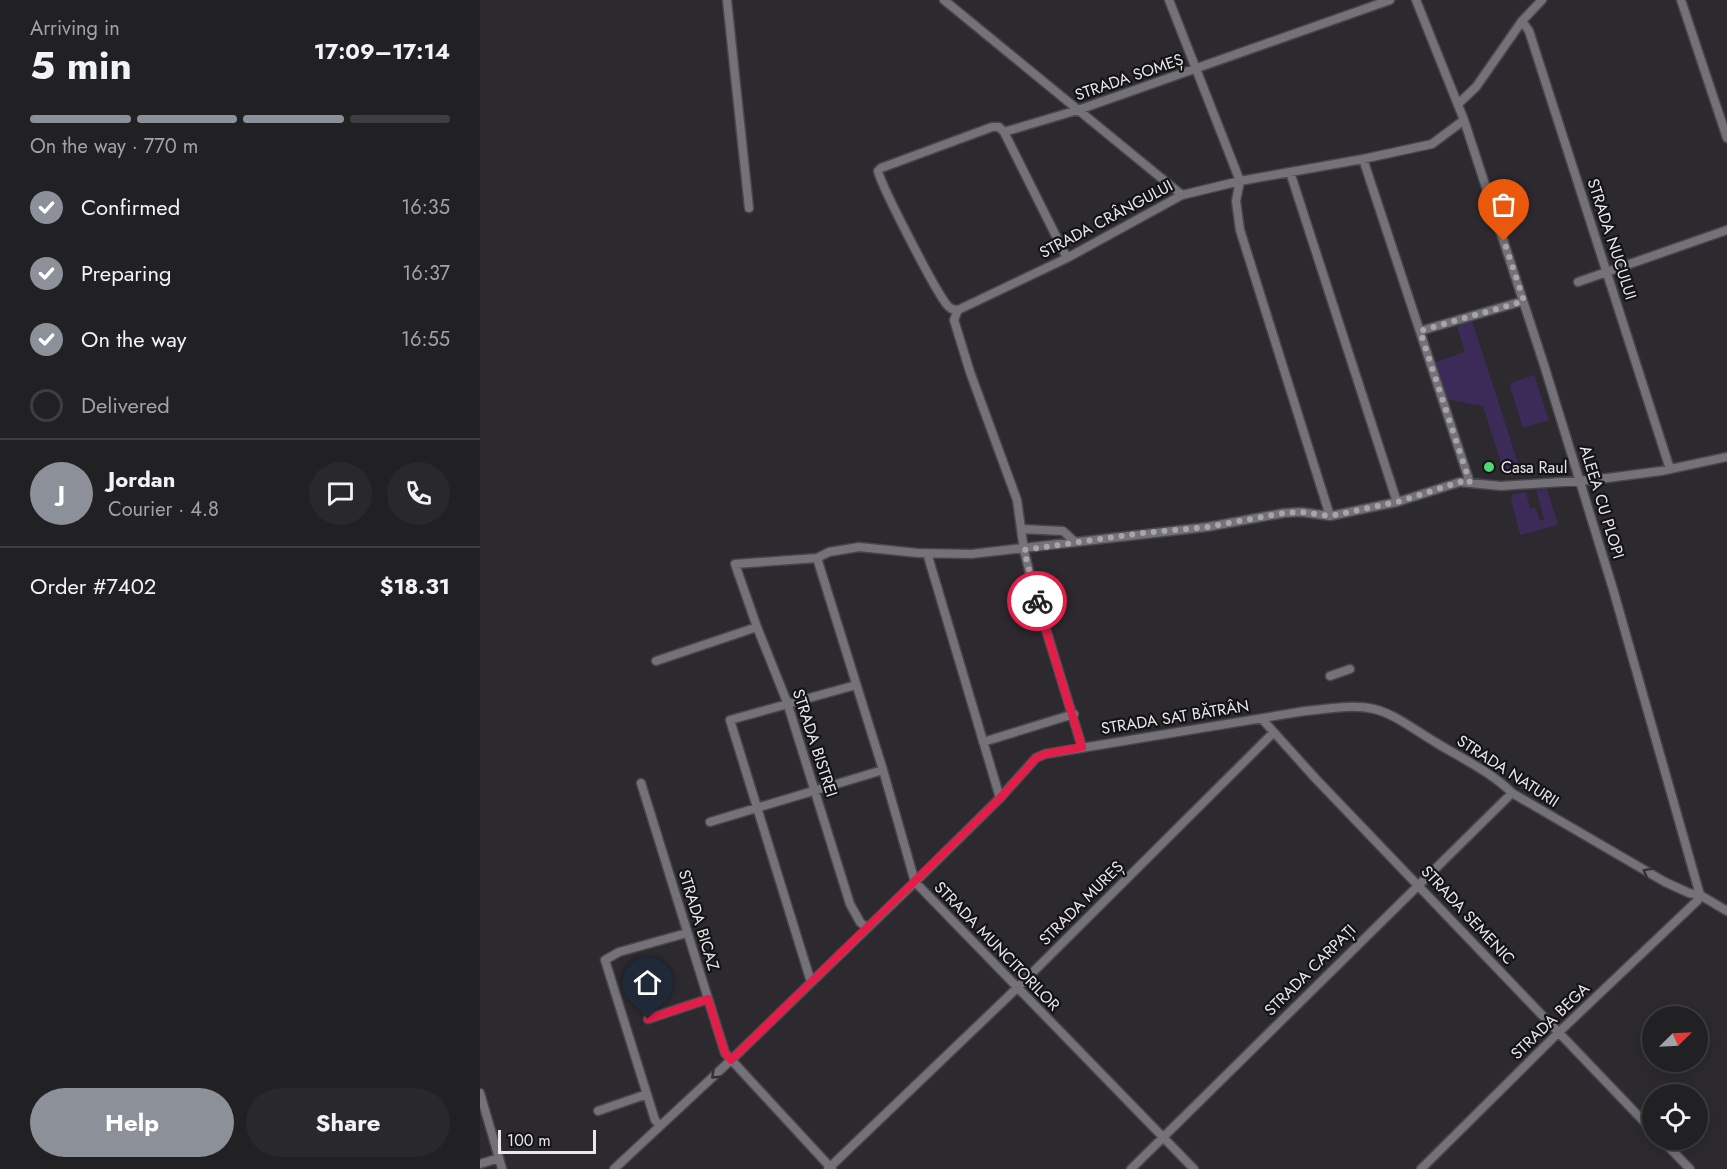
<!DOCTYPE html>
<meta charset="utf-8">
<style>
:root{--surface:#212023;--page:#29282b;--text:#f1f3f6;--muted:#a2a3a6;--line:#3e3e41;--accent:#8c9099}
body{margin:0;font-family:Jost,sans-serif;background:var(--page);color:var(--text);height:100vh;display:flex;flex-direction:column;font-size:22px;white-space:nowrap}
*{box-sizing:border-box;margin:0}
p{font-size:20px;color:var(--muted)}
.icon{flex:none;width:33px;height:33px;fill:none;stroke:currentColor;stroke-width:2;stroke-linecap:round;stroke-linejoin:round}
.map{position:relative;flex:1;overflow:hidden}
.drawer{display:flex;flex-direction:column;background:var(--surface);width:480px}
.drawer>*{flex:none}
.needle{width:39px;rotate:66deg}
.controls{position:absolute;left:1162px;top:1006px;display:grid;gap:12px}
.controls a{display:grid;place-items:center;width:66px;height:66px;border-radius:50%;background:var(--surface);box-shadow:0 3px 15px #0003,0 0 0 2px var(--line);font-size:30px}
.scale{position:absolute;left:18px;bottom:15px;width:98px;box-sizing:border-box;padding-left:6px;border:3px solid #e8e7ea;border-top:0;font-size:16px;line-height:21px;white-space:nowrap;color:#e8e7ea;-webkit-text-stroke:4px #141316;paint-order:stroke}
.pin{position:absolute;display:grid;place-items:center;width:51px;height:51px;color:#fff;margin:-62px -26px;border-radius:50% 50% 50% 0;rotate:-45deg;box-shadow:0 0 6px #0007}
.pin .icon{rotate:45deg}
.courier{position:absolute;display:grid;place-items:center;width:60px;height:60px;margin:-30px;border:4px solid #e11d48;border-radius:50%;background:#fff;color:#222;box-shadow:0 2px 8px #0007}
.headline em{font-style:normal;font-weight:700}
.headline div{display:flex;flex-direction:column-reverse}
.headline{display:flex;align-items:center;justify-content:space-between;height:102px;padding:0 30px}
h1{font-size:39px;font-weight:700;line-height:45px}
.bar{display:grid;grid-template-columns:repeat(4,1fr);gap:9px 6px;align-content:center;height:72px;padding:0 30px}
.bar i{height:8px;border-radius:4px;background:var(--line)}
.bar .selected{background:var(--accent)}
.bar p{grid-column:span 4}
.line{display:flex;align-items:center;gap:15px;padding:0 30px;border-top:2px solid var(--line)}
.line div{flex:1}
.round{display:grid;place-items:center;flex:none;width:63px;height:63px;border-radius:32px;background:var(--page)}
ol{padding:0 30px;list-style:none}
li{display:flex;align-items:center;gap:18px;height:66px}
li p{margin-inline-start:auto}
li .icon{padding:6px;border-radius:50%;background:var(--accent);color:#fff;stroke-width:4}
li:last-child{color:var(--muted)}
li i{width:33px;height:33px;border:3px solid var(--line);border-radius:50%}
.primary-button{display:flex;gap:12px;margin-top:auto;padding:12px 30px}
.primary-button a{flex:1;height:69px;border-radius:36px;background:var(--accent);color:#fff;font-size:24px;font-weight:700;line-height:69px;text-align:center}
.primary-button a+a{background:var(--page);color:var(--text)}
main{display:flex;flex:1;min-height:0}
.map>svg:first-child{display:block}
.green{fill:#3c2a59}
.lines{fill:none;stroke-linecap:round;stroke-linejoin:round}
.minor-casing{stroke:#47464a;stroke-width:11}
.minor{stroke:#747278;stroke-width:8}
.oneway{stroke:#313033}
.done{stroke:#a6a5a9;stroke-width:6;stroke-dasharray:0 10.8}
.route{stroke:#e11d48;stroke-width:8}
.poi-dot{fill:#50d674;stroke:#141316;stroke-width:2}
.labels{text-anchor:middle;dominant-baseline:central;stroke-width:4.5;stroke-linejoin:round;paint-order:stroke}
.street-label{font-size:16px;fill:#e8e7ea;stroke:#141316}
.poi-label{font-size:16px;fill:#e8e7ea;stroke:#141316;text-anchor:start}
</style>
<main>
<section class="drawer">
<div class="headline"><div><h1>5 min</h1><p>Arriving in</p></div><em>17:09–17:14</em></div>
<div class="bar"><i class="selected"></i><i class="selected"></i><i class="selected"></i><i></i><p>On the way · 770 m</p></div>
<ol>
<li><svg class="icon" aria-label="check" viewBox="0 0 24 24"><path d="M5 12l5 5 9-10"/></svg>Confirmed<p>16:35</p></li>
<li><svg class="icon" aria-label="check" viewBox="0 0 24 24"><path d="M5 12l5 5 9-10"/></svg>Preparing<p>16:37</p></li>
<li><svg class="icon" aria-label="check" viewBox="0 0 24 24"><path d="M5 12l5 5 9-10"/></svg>On the way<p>16:55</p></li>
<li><i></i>Delivered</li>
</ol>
<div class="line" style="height:108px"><b class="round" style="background:var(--accent);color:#fff">J</b><div><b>Jordan</b><p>Courier · 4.8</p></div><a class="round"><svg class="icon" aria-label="chat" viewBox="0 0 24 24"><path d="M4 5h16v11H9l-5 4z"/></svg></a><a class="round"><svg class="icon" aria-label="phone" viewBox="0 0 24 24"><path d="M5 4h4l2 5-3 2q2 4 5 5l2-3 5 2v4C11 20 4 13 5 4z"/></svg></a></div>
<div class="line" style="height:78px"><div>Order #7402</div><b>$18.31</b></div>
<div class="primary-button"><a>Help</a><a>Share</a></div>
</section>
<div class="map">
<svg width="1247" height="1169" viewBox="0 0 1247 1169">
<rect width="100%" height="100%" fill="#2c2a2f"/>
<path class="green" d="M992,321l50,154 -17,1 -22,-70 -38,-7 -12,-36 32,-11 -8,-26z
M1054,375l15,45 -26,8 -13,-41 1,-4z
M1067,488l11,37 -38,10 -9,-35 2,-6 13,-2 4,16 5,-1 5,14 4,-2 -8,-29z"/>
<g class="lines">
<defs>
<path id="minor" d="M247,0l22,208
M464,0l238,195
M689,0l71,181
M936,0l48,120 81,248 68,221 87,306
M1201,0l46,138
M1042,21l7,10 141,438
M978,104l18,-17 46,-66 20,-21
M524,132l74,-22 312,-110
M883,159l107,324
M810,172l107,330
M760,181l-4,20 4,29 90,286
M587,258l-63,-126 -5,-5h-7l-111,41 -3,3c3,14 61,128 71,136 2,2 6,3 9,3l109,-52 115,-63 58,-14 123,-22 69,-15 32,-24
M1098,282l149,-52
M478,310l-4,10 16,52 47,128 7,50 9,37 49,160
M940,331l103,-30
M541,529l42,2 12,11
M447,553l73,245
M337,558l66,212 32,112 279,287
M176,661l101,-34
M850,676l20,-7
M782,719l54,60 337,352
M503,742l91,-28
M161,783l84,270 107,116
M230,822l173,-52
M387,928l-7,-6 -10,-18 -63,-202 -30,-75 -22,-63 82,-6 12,-6 30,-5 59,6 53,1 236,-27 77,-14 17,-1 29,4 67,-14 63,-20 41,4 91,-6 69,-9 66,-14
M331,982l-81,-262 126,-35
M168,1019l60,-20
M0,1093l19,65
M118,1111l49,-17
M180,1126l-5,-6 -50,-160 14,-8 68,-19
M1182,1140l28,29
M0,1164l19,-6 3,11
M134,1169l117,-109 184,-178 85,-84 36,-40 9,-4 260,-43c22,-2 47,-7 69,-2 21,5 42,22 61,33 24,15 58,31 77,51l153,89 24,11 11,2 27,16
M348,1169l189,-181 256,-255
M651,1169l381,-376
M941,1169l137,-136 140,-133 2,-5"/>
</defs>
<use href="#minor" class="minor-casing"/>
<use href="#minor" class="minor"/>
</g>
<defs><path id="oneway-chevron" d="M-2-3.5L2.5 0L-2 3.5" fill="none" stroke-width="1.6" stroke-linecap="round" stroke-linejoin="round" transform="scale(1.5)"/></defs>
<g class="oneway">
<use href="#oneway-chevron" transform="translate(1167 872) rotate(-151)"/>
<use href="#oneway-chevron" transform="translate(235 1075) rotate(137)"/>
</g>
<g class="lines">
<path class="done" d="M557,601l-13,-51 118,-17 65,-6 77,-14 17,-1 29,4 67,-14 63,-20 10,1 -50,-152 104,-30 -20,-60"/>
<path class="route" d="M168,1019l60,-20 17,54 6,7 269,-262 36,-40 9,-4 37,-7 -45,-146"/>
</g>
<circle class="poi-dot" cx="1009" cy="467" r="6"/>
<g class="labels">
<g class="street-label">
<text transform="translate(649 77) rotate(-19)">STRADA SOMEȘ</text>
<text transform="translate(626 219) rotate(-28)">STRADA CRÂNGULUI</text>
<text transform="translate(1132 239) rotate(72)">STRADA NUCULUI</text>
<text transform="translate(1122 502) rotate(73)">ALEEA CU PLOPI</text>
<text transform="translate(695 717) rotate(-9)">STRADA SAT BĂTRÂN</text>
<text transform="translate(335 743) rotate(72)">STRADA BISTREI</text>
<text transform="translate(1028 771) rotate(33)">STRADA NATURII</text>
<text transform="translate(601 903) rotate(-45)">STRADA MUREȘ</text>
<text transform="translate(988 915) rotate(47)">STRADA SEMENIC</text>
<text transform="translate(219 920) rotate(73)">STRADA BICAZ</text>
<text transform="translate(517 946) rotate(46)">STRADA MUNCITORILOR</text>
<text transform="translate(830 970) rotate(-45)">STRADA CARPAȚI</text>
<text transform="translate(1070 1021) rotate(-44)">STRADA BEGA</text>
</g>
<g class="poi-label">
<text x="1021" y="467">Casa Raul</text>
</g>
</g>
</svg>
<div class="controls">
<a><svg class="needle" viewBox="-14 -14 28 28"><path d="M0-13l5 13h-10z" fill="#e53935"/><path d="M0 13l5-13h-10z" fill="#a2a3a6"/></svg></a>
<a><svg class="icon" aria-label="locate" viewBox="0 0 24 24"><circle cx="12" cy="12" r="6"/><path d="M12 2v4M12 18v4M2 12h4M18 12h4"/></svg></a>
</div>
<div class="scale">100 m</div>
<div class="pin" style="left:1024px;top:241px;background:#ea580c"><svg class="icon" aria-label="bag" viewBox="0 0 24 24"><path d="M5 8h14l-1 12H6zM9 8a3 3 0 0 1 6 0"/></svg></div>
<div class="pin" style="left:168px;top:1019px;background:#1f2937"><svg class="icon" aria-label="home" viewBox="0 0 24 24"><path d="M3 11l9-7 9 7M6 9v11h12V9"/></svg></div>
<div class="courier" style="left:557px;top:601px"><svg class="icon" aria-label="bike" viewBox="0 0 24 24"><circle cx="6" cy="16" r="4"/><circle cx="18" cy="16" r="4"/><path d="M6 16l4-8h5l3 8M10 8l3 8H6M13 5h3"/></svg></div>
</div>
</main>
